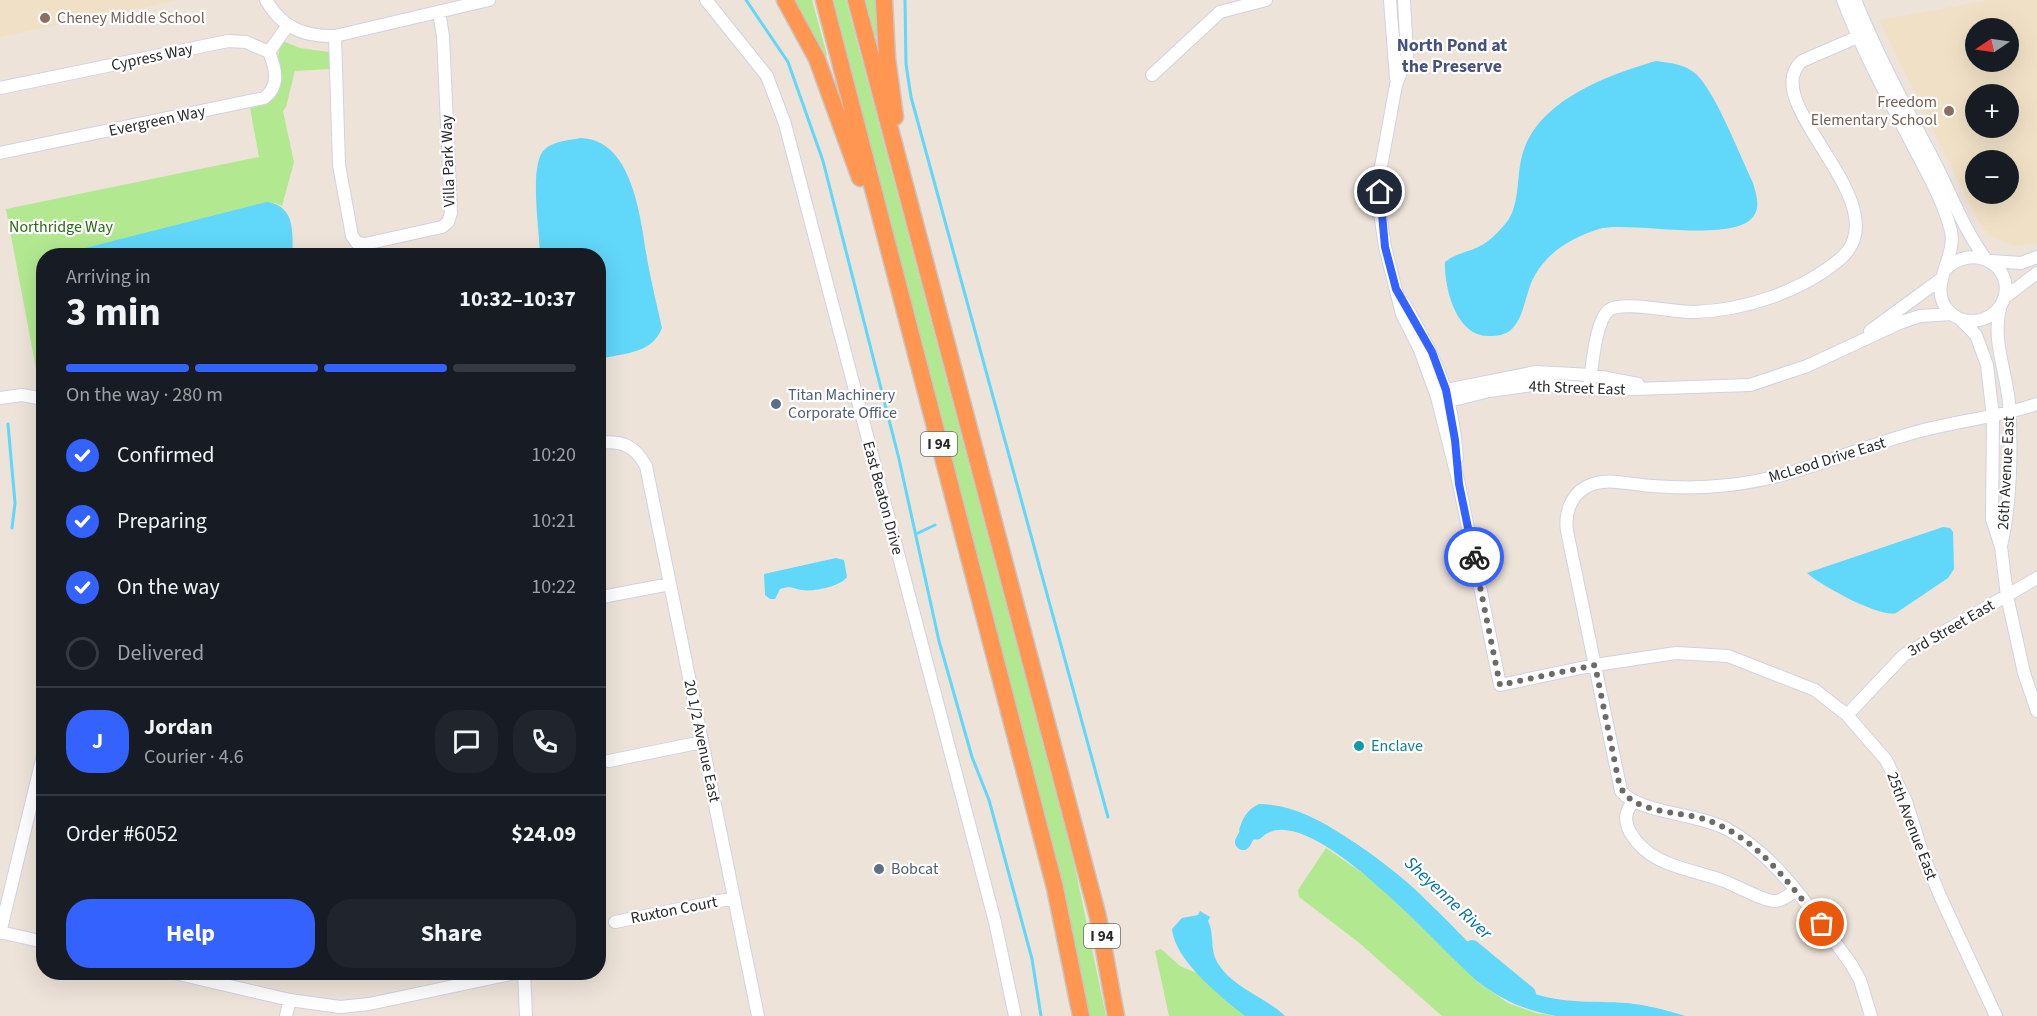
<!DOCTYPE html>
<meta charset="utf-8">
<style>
:root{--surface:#171b24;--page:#20242c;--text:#f1f3f6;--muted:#9ea1a6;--line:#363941;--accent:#3462ff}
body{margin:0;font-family:"Source Sans 3",sans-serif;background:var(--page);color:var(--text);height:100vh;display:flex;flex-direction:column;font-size:22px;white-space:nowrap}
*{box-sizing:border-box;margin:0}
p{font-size:20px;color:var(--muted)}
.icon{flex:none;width:33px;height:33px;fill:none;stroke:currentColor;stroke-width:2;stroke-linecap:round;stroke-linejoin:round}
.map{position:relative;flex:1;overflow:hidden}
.side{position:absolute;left:36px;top:248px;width:570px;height:732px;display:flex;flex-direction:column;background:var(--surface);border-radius:24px;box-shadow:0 6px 24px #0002}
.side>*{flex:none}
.needle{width:39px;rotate:257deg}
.controls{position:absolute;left:1965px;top:18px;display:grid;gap:12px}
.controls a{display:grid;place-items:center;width:54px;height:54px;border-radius:50%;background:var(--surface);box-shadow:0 6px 24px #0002;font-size:30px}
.pin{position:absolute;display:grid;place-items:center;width:51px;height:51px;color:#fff;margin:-26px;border:3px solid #fff;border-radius:50%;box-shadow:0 2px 6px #0007}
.courier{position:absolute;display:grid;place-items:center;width:60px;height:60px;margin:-30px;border:4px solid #3462ff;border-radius:50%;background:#fff;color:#222;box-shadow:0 2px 8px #0007}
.head em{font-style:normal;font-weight:700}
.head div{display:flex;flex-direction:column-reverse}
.head{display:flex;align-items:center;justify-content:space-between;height:102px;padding:0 30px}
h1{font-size:39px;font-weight:700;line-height:45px}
.bar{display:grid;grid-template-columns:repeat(4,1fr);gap:9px 6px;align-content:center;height:72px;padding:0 30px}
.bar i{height:8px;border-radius:4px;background:var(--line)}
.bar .current{background:var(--accent)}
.bar p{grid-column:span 4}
.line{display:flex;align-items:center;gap:15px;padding:0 30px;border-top:2px solid var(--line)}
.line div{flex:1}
.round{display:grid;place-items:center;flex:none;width:63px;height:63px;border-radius:24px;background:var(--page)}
ol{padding:0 30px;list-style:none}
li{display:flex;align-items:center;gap:18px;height:66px}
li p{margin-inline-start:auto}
li .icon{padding:6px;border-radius:50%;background:var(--accent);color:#fff;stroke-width:4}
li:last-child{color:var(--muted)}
li i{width:33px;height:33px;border:3px solid var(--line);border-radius:50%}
.primary-button{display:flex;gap:12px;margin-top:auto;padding:12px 30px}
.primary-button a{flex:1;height:69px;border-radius:24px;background:var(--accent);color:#fff;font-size:24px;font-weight:700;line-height:69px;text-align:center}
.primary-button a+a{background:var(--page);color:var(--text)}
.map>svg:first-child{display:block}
.education{fill:#f0e1c6;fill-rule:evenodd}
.green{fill:#b2e990}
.water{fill:#61d7f9}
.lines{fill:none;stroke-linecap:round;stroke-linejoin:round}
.stream{stroke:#61d7f9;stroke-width:3}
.river{stroke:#61d7f9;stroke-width:16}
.minor-casing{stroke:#ced3e3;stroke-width:14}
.highway-casing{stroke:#c7c7c7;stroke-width:19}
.minor{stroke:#fff;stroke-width:12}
.highway{stroke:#ff9652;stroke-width:16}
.done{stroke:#6e6a67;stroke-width:6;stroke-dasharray:0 10.8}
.route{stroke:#3462ff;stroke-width:8}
.education-dot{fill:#8d6e63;stroke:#fff;stroke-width:2}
.service-dot{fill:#5c6f8a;stroke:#fff;stroke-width:2}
.culture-dot{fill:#0f9aa8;stroke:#fff;stroke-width:2}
.labels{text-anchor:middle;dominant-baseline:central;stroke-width:4.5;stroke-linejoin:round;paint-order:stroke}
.shield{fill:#fff;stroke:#696969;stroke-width:1.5}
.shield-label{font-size:15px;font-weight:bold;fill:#292929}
.education-label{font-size:16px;fill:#785e54;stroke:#fff;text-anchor:start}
.street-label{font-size:16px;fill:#292929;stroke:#fff}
.park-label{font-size:16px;fill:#296b13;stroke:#fff}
.service-label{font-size:16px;fill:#4e5e75;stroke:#fff;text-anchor:start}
.culture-label{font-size:16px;fill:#0d838f;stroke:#fff;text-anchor:start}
.neighbourhood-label{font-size:18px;font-weight:bold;fill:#45527d;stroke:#fff}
.water-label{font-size:18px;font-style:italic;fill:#0173a4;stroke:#fff}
</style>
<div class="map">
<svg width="2037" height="1016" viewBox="0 0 2037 1016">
<rect width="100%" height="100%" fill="#ede3d9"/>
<path class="education" d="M0,0h180l-180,37z
M1990,0h47v244l-24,2 -25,-11 -12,-18 -97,-197zM1976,28h32v34h-32zM1976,94h32v34h-32zM1976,160h32v34h-32z"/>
<path class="green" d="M792,0h20l15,55 -5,2z
M829,0h17l227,858 33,158h-18l-6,-40 -26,-113z
M863,0h14l2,35 -7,2z
M283,41l17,7 29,4 1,17 -35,2 -9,36 -3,4 11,51 -12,44 -7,-3 -194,46 -5,6h-32l-1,137 -3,-2 -34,-181 253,-52 -9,-49c51,-13 17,-42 33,-67z
M1326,848l48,33 105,102 29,20 28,10 20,3h-114l-85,-75 -58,-44 -1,-7z
M1161,949l19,17 17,7 48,43h-76l-14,-65z"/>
<path class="water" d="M1656,61c14,2 29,3 40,13 19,17 45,84 57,109 3,11 7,21 2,31 -17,32 -126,6 -156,15 -30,9 -60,28 -70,60 -5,14 -7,31 -18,41 -6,5 -14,6 -22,6 -33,1 -45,-49 -44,-74 11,-9 25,-10 37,-17 9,-5 18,-15 24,-22 13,-15 11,-44 15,-63 12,-58 84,-84 135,-99z
M581,138c54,2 60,86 67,126 4,21 9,42 14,64 -10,26 -38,25 -63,31l-1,-104h-58c0,-23 -12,-92 5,-106 9,-8 25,-9 36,-11z
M267,202c29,4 25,31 26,53h-217l5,-6z
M1943,527l7,1 3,4 1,37 -6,9 -52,35c-16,5 -76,-28 -89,-40z
M836,558l8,2 3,17c-6,9 -33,15 -45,13 -9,-1 -11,-5 -22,-1l-5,10h-5l-5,-4 -1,-21z
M1259,804c33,1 57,14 84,31 31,20 58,40 83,65 30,28 56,60 90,84 31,22 76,16 111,19 20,2 39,7 58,13h-129c-29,-5 -52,-15 -75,-32 -36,-27 -176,-195 -221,-145 -10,2 -15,-2 -21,-9 4,-13 8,-20 20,-26z
M1200,911l10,6 -2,4c7,13 1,30 11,44 15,23 46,32 66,51h-40c-24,-19 -70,-55 -73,-87l10,-11 16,-3z"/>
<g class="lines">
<path class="stream" d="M746,0l42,62 35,99 76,298 40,182 33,116 17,43 43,159 9,57
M905,0l1,64 5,33 197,720
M8,424l7,79 -3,25
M916,534l19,-9"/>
<path class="river" d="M1243,842l13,-25
M1472,948l56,46"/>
<defs>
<path id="minor" d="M266,0c16,28 39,37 69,36l154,-36
M706,0l61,76 18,48 210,798 20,94
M1390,0l6,78
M1404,0l3,56 -11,29 -16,87v41l5,34 17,67 18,36 17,47 22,87 41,201 95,-20 81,-12 52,3 87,34 32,25 39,45 20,41 17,54 18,43 55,118
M1843,0c19,50 44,96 69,144 14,27 31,56 39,87 6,26 -23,54 -4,78 14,18 42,15 54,-4 20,-35 -27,-66 -56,-35
M1855,0c23,56 51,108 79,161 17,33 29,67 51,97
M335,36l4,129 13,71 5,7 8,1 77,-17 6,-5 3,-9 -8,-177 -4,-24
M1152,75l68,-63 46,-12
M0,88l228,-47 18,1 23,10 19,-27
M0,153l264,-55c16,-12 12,-29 5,-46
M1991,261l30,2 16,-6
M2004,298l33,-25
M1404,303c32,55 48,89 53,155
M2000,308c-8,33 6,62 9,95 3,44 2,100 -8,143
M1960,319l16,16 11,30 6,52 -1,102 9,28 6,49 17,77 13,38
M1870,331l71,-52
M1589,388c3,-19 6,-67 20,-78 13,-10 67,3 86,2 50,-2 105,-20 144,-52 66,-54 -85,-157 -37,-199l67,-29
M1437,397l12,4 40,-10 50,-7 66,6 145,-5 57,-19 95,-44 18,-6 32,-2
M1437,397l9,-7 90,-18 55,3 47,9
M0,398l22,-3 22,4
M598,443c24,-3 36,2 48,23l112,550
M602,597l68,-13
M1847,715l57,-60 133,-77
M609,761l93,-19
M1633,802c-8,10 -9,18 -3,30 20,35 59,36 94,49 11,4 42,21 51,20 7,0 14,-6 20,-10
M615,922l119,-24
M0,932l44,10
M0,933l44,-182
M170,972l120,28 50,7 29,-3 151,-32
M524,972l2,44
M286,1016l4,-16
M1871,1016l-11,-36 -9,-16c-35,-47 -71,-106 -124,-135 -30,-16 -89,-16 -106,-38l-54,-260c-3,-20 6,-41 26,-47 19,-6 40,1 59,2 25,2 52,2 77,-1 65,-7 122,-35 184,-52 41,-12 83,-15 124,-29"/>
<path id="highway" d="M785,0l32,59 43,119
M824,0l231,888 26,128
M856,0l242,917 18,99
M884,0l3,58 8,59"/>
</defs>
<use href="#minor" class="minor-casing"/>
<use href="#highway" class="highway-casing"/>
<use href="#minor" class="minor"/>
<use href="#highway" class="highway"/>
</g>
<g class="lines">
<path class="done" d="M1474,557l26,128 95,-20 24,118c10,32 60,27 88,37 51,18 82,64 115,104"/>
<path class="route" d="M1380,192l5,55 11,42 36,63 14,38 9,50 4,44 15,73"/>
</g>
<g class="education-dot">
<circle cx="45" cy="18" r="6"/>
<circle cx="1949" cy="111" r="6"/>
</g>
<g class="service-dot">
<circle cx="776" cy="404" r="6"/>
<circle cx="879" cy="869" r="6"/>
</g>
<circle class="culture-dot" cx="1359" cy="746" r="6"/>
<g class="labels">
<g class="shield">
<rect x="921" y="432" width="36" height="24" rx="4.5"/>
<rect x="1084" y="924" width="36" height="24" rx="4.5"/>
</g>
<g class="shield-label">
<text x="939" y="444">I 94</text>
<text x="1102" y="936">I 94</text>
</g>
<g class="education-label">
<text x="57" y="18">Cheney Middle School</text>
<text x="1937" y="102" text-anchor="end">Freedom<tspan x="1937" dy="18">Elementary School</tspan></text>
</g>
<g class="street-label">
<text transform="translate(152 57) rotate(-12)">Cypress Way</text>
<text transform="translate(157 121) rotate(-12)">Evergreen Way</text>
<text transform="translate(448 161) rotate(-92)">Villa Park Way</text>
<text transform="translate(1577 388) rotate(2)">4th Street East</text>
<text transform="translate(1827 460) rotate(-17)">McLeod Drive East</text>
<text transform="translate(2006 473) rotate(-87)">26th Avenue East</text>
<text transform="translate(883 498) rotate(75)">East Beaton Drive</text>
<text transform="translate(1951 628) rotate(-30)">3rd Street East</text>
<text transform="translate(702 741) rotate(78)">20 1/2 Avenue East</text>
<text transform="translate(1912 826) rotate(69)">25th Avenue East</text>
<text transform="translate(674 910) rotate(-11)">Ruxton Court</text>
</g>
<g class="park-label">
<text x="61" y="227">Northridge Way</text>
</g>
<g class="service-label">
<text x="788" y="395">Titan Machinery<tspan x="788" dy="18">Corporate Office</tspan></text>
<text x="891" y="869">Bobcat</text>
</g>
<g class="culture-label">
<text x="1371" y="746">Enclave</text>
</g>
<g class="neighbourhood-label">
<text x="1452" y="45">North Pond at<tspan x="1452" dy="21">the Preserve</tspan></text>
</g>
<g class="water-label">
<text transform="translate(1448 898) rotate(43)">Sheyenne River</text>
</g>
</g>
</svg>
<div class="controls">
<a><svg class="needle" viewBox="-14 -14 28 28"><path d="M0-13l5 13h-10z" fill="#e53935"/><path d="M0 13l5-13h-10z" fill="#9ea1a6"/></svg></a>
<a>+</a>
<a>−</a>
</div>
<div class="pin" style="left:1822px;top:924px;background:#ea580c"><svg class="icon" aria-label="bag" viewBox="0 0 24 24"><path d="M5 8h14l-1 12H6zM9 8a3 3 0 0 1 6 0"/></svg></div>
<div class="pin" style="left:1380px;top:192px;background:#1f2937"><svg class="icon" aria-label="home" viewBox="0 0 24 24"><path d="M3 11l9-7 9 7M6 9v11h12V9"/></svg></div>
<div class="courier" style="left:1474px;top:557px"><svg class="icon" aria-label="bike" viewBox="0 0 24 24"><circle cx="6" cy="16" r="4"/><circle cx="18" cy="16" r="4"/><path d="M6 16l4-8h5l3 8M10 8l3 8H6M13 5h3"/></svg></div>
<section class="side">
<div class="head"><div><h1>3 min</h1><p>Arriving in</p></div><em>10:32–10:37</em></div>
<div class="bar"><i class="current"></i><i class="current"></i><i class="current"></i><i></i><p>On the way · 280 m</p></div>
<ol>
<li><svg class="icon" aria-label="check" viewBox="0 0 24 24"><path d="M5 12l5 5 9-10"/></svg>Confirmed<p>10:20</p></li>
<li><svg class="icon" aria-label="check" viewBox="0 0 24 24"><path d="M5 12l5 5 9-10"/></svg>Preparing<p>10:21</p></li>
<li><svg class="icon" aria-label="check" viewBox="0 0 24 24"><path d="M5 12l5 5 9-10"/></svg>On the way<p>10:22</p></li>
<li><i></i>Delivered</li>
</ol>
<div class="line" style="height:108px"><b class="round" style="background:var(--accent);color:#fff">J</b><div><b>Jordan</b><p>Courier · 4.6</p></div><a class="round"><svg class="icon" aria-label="chat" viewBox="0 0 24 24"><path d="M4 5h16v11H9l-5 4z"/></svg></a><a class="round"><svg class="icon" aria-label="phone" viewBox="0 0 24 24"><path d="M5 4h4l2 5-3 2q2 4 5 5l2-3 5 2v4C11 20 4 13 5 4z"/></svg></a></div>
<div class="line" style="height:78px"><div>Order #6052</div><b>$24.09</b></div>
<div class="primary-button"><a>Help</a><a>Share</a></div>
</section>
</div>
